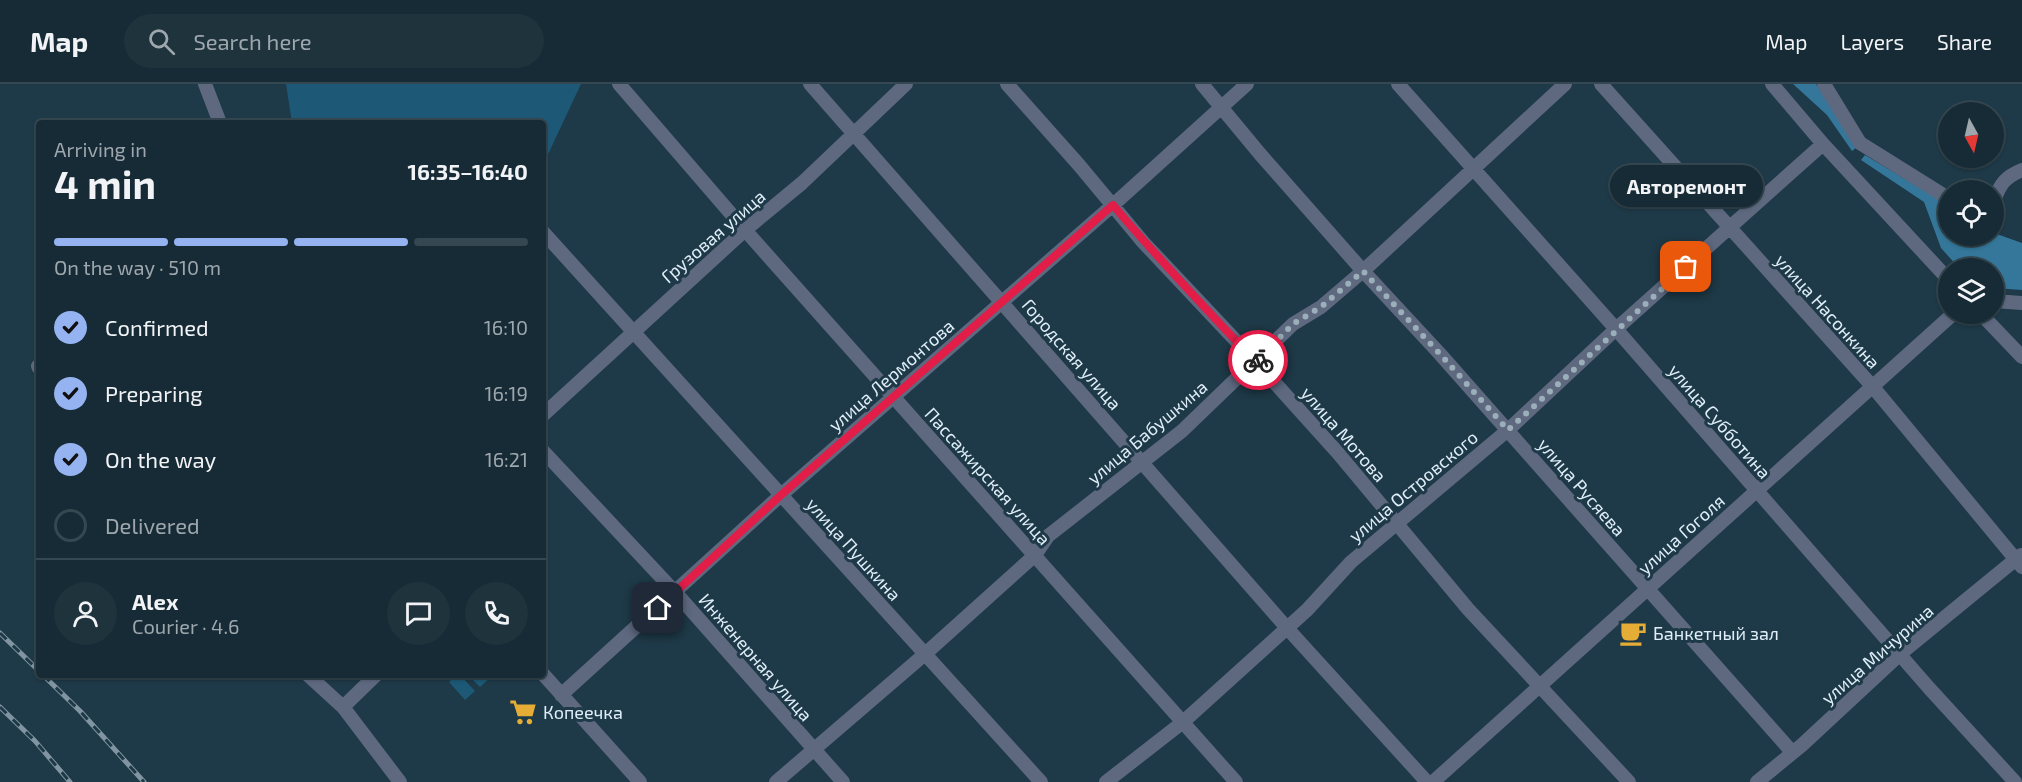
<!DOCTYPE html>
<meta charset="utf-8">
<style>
:root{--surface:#162b35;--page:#1f333d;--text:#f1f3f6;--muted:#9ea7ad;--line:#354750;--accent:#95b2f1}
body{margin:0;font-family:"Exo 2",sans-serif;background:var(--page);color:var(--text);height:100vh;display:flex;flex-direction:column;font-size:22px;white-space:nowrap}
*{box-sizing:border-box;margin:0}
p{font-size:20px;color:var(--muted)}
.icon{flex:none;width:33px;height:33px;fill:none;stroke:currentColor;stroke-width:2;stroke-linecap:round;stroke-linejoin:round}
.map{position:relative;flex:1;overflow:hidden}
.side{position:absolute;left:36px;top:36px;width:510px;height:558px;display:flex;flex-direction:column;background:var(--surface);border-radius:6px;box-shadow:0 2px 4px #0004,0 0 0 2px var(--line)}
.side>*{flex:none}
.needle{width:39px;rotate:172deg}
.controls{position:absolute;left:1938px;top:18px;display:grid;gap:12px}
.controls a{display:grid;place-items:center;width:66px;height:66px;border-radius:50%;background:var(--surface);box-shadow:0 2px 4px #0004,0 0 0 2px var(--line);font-size:30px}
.pin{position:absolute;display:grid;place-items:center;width:51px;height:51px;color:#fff;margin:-26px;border-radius:12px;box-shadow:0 3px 9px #0006}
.courier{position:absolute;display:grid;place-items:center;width:60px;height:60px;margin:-30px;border:4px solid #e11d48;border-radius:50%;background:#fff;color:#222;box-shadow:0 2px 8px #0007}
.bubble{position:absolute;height:42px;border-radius:21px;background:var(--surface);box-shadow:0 2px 4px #0004,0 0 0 2px var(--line);font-size:20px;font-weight:700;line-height:42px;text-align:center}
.summary em{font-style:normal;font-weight:700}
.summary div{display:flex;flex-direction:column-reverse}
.summary{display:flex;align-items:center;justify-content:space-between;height:102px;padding:0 18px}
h1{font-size:39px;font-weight:700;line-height:45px}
.bar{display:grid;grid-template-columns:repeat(4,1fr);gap:9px 6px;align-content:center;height:72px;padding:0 18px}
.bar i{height:8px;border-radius:4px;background:var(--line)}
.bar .active{background:var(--accent)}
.bar p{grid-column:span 4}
.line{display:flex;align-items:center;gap:15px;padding:0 18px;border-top:2px solid var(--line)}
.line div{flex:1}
.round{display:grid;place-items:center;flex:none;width:63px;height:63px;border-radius:32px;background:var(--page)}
ol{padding:0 18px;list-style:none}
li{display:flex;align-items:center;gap:18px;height:66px}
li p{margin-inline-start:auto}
li .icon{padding:6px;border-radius:50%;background:var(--accent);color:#111;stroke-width:4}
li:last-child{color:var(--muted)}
li i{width:33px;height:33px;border:3px solid var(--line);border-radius:50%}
header{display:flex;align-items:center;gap:36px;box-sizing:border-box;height:84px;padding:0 30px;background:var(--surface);border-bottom:2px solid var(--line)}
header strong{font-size:28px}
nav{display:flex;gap:33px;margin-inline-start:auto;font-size:21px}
.search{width:420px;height:54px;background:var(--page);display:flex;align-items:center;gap:15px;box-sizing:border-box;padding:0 21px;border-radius:33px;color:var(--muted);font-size:22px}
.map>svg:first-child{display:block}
.green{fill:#1d5976}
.forest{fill:#34779a}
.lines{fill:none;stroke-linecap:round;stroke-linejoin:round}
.minor{stroke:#5e6980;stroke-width:14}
.rail-casing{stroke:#8095a1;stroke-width:5}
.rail{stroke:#1e3947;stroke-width:3;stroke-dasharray:9;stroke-linecap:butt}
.done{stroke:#9bafba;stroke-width:6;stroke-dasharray:0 10.8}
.route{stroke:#e11d48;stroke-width:8}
.labels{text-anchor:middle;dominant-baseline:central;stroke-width:6;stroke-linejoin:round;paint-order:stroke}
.street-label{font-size:18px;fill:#dfeef8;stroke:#1e3947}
.poi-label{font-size:18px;fill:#dfeef8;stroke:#1e3947;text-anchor:start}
</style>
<header>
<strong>Map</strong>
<div class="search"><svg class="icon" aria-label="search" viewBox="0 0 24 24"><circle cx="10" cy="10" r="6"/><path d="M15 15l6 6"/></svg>Search here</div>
<nav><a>Map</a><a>Layers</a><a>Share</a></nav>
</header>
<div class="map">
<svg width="2022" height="698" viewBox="0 0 2022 698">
<rect width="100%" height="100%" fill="#1e3947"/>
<path class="green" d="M286,0h295l-38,81v-42h-251z
M457,591h3l15,16 -10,9 -16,-18z
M468,591h19l3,3 -10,9z"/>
<path class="forest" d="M1793,0h23l41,63 -5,4 -25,-36z
M1865,71l83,50v31h46v-3l28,10v47l-28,-2v-20h-35l-18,-20 -17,-46 -63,-42z"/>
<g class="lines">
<path class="minor" d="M205,0l15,39
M619,0l126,146 491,552
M810,0l477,544 140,154
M1007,0l72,81 64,77 113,120 82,91 130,156 161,173
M1202,0l58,70 103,117 77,83 352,398
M1398,0l218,245 313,359 86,94
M1601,0l272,303 149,180
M1772,0l51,60 125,135
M1824,0l36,59 88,55
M1994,117c6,-17 11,-24 28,-31
M543,148l498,550
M1994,217l28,2
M1981,230l41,43
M38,282l1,2
M543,331l202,-185 57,-47 104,-99
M543,367l132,141 168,190
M543,590l97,108
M308,591l35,32 57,75
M561,611l220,-200 332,-290 134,-121
M343,623l33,-32
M776,698l149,-128 110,-99 13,-19 134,-105 111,-107 28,-17 42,-36 202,-187
M1106,698l77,-60 124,-112 44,-48 157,-132 108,-101 207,-185
M1433,698l520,-468
M1757,698l45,-37 98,-91 121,-99"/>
<defs>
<path id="rail" d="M0,549l39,38
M43,591l37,36 64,71
M0,623l35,34 35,41"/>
</defs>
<use href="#rail" class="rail-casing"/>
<use href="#rail" class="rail"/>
</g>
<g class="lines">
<path class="done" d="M1258,276l35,-36 28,-17 42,-36 77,83 68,76 178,-163"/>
<path class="route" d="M658,524l123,-113 332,-290c45,54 94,105 143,157l2,-2"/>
</g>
<defs>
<symbol id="cafe-bare" viewBox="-9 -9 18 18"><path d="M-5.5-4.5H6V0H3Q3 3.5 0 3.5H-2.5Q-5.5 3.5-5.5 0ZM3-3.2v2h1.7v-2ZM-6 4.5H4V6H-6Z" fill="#e6ad36" stroke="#1e3947" stroke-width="2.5" paint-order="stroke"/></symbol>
<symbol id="supermarket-bare" viewBox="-9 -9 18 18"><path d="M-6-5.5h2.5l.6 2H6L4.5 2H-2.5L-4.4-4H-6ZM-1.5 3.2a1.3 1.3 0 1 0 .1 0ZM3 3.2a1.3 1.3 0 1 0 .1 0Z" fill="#e6ad36" stroke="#1e3947" stroke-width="2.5" paint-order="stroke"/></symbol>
</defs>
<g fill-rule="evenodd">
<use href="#cafe-bare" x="1614" y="530" width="38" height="38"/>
<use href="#supermarket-bare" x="504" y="609" width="38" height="38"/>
</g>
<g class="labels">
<g class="street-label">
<text transform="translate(713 152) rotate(-41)">Грузовая улица</text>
<text transform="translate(1828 227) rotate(48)">улица Насонкина</text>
<text transform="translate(1072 270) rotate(49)">Городская улица</text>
<text transform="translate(891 291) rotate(-41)">улица Лермонтова</text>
<text transform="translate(1720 337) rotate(49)">улица Субботина</text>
<text transform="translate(1147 348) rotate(-40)">улица Бабушкина</text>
<text transform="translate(1344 350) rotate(49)">улица Мотова</text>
<text transform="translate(988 392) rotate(48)">Пассажирская улица</text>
<text transform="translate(1413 402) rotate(-40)">улица Островского</text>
<text transform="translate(1582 403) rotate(49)">улица Русяева</text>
<text transform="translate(1681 450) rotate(-42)">улица Гоголя</text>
<text transform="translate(854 465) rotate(48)">улица Пушкина</text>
<text transform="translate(1877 570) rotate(-41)">улица Мичурина</text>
<text transform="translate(756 573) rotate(49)">Инженерная улица</text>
</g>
<g class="poi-label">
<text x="1653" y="549">Банкетный зал</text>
<text x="543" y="628">Копеечка</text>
</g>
</g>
</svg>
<div class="controls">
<a><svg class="needle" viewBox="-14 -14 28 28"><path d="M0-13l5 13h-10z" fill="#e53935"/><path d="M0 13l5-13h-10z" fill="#9ea7ad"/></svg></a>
<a><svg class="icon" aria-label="locate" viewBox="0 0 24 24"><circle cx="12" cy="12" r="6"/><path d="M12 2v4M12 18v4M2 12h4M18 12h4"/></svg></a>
<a><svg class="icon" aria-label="layers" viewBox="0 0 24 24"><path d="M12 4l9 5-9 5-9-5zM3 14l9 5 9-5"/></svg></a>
</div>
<div class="pin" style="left:1686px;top:183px;background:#ea580c"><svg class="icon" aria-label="bag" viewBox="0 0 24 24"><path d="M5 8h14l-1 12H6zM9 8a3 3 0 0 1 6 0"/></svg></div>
<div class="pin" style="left:658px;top:524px;background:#1f2937"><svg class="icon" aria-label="home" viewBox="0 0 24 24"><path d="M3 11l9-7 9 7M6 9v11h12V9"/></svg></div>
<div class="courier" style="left:1258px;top:276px"><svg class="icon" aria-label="bike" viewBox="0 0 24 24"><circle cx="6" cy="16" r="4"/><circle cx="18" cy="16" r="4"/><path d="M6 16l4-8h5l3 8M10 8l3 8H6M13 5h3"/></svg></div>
<div class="bubble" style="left:1610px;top:81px;width:153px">Авторемонт</div>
<section class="side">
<div class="summary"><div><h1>4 min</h1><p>Arriving in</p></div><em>16:35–16:40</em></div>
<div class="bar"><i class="active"></i><i class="active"></i><i class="active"></i><i></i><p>On the way · 510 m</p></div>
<ol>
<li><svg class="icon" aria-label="check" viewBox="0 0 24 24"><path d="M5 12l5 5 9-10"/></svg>Confirmed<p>16:10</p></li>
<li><svg class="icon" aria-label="check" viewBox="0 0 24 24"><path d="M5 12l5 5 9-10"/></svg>Preparing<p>16:19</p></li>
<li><svg class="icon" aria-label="check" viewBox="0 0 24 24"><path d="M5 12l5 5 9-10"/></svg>On the way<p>16:21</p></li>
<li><i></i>Delivered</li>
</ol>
<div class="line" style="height:108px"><a class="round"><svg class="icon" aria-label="person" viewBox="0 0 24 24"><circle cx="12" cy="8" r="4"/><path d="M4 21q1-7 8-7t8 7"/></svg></a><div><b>Alex</b><p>Courier · 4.6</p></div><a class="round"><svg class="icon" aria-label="chat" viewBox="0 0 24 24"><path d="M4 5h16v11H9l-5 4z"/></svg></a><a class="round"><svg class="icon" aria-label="phone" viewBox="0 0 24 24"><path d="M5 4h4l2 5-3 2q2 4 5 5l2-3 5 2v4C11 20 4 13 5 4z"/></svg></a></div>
</section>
</div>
